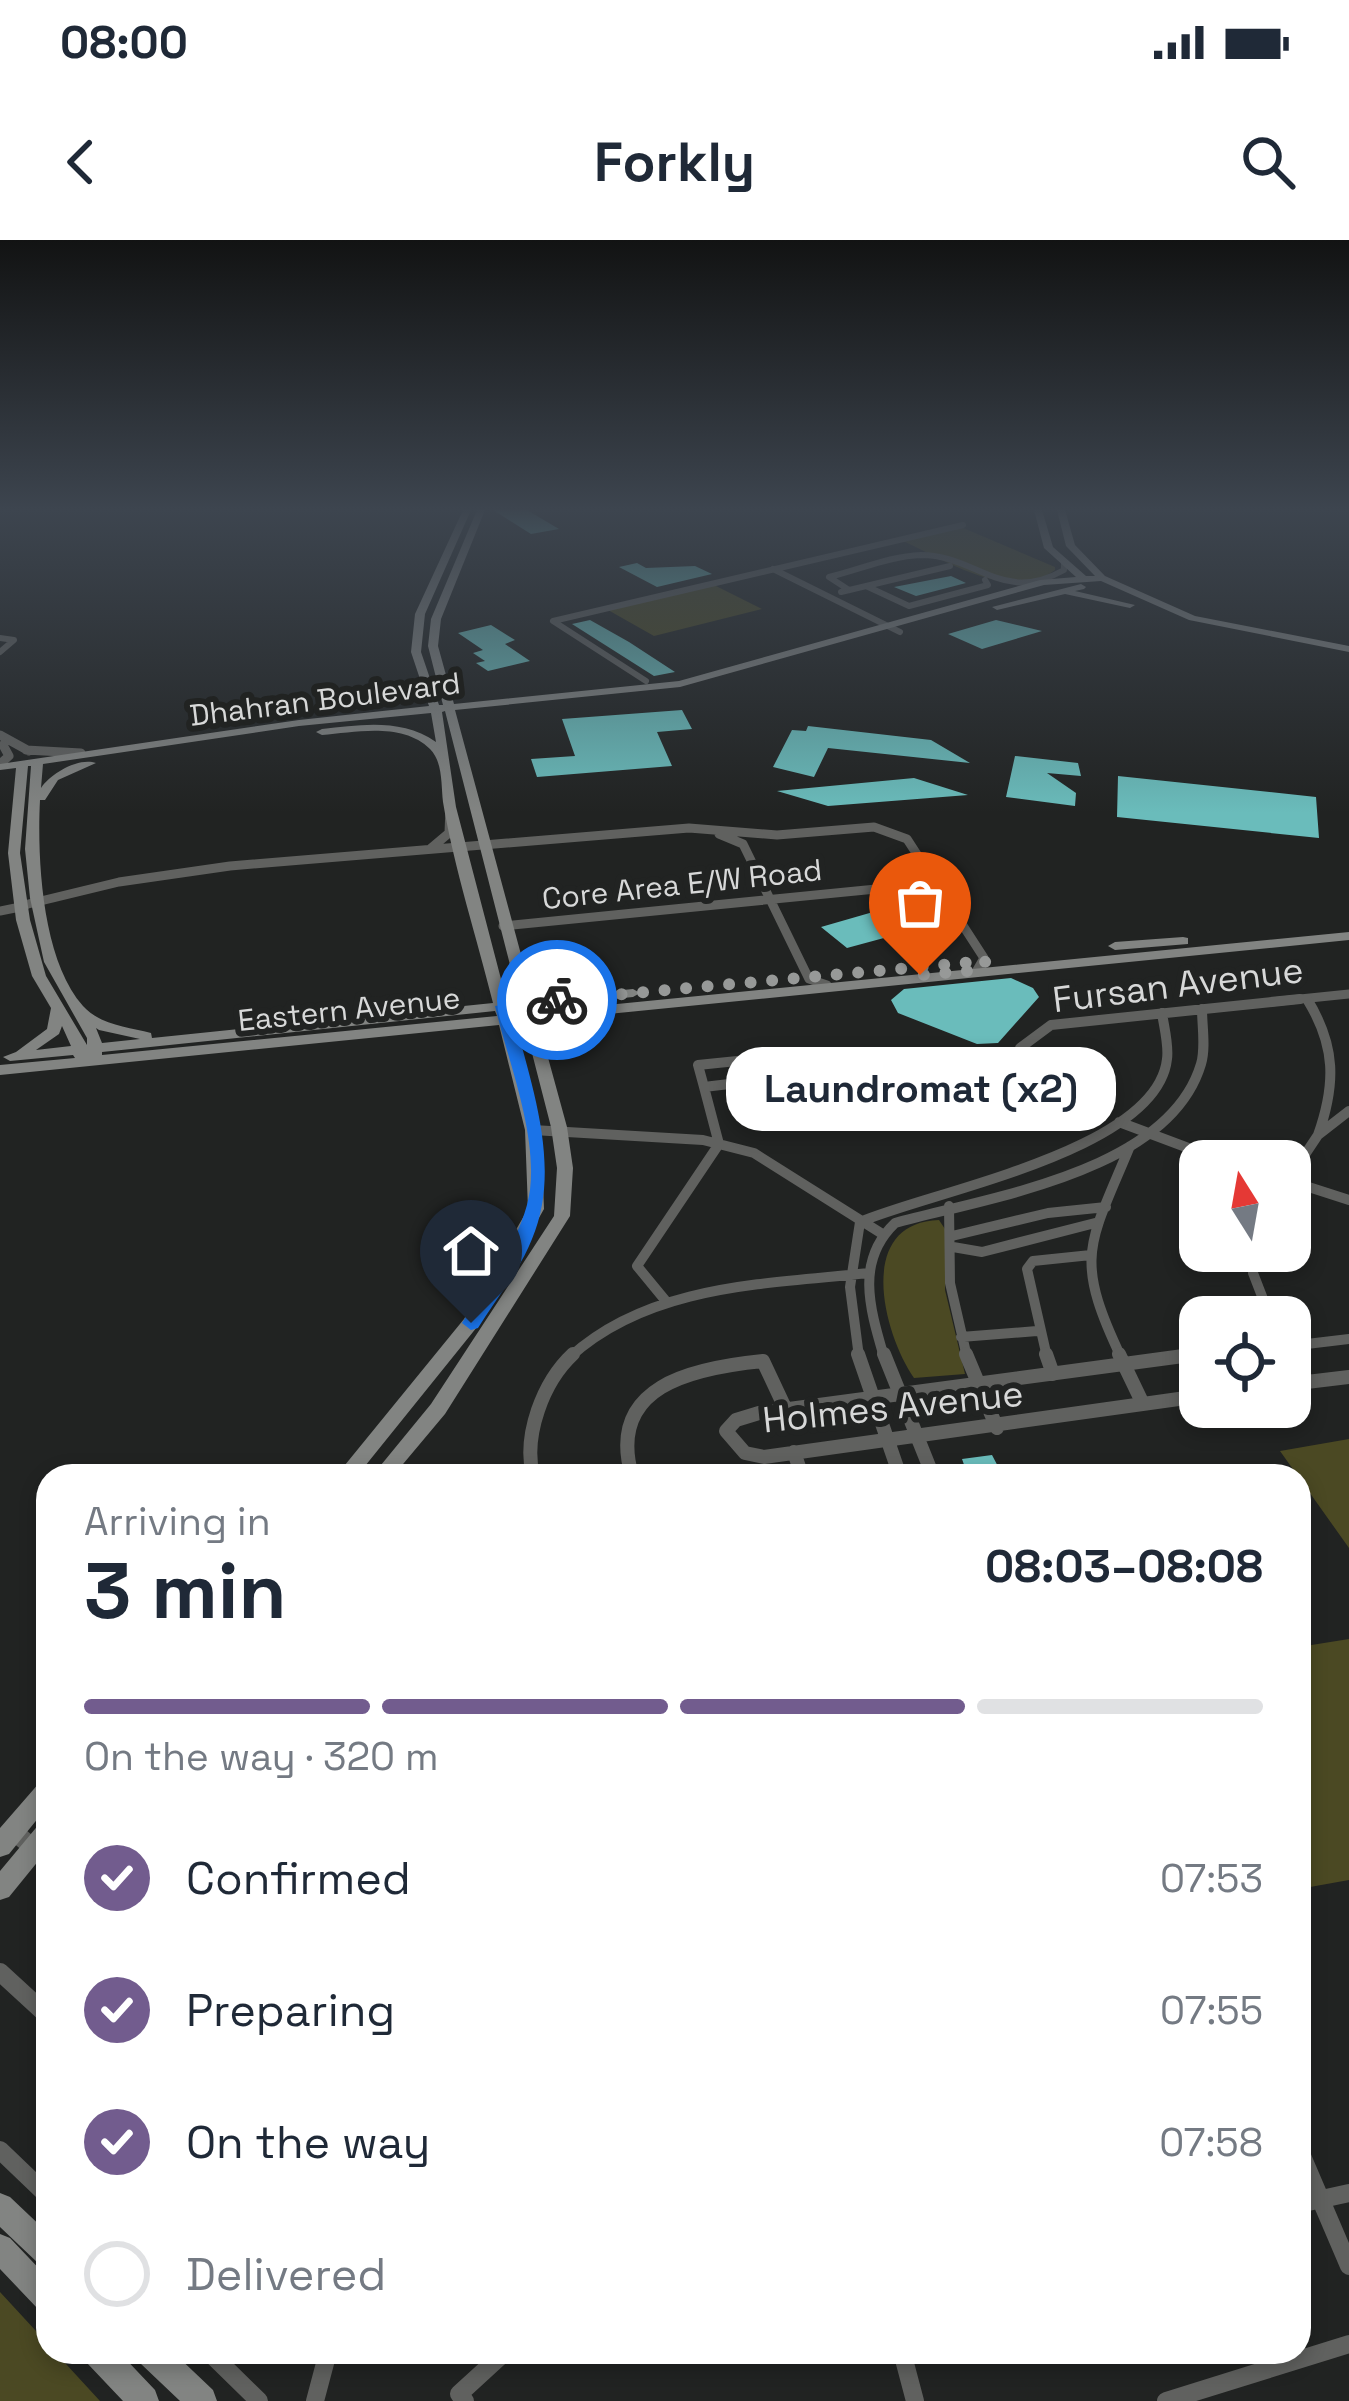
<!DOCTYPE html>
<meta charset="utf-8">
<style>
:root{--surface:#fff;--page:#f6f6f7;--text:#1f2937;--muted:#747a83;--line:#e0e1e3;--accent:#725c8e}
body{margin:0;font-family:"Space Grotesk",sans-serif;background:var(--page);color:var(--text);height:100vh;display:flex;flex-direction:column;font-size:45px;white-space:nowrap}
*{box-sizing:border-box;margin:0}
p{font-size:39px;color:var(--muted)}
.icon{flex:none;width:66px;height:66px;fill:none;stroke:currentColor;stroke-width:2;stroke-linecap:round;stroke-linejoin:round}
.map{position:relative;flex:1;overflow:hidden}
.panel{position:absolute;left:36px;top:1224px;width:1275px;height:900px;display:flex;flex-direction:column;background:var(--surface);border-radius:36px;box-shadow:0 6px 18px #0003}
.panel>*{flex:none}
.needle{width:78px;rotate:349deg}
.buttons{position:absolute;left:1179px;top:900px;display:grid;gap:24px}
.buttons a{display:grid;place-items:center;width:132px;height:132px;border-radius:24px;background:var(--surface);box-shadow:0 6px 18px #0003;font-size:60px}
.pin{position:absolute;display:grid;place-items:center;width:102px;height:102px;color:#fff;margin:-123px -51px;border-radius:50% 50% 50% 0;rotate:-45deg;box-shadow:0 0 12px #0007}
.pin .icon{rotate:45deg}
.courier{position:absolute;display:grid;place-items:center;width:120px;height:120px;margin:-60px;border:9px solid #1a73e8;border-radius:50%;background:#fff;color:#222;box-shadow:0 3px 15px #0007}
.bubble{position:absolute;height:84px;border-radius:36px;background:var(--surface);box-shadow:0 6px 18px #0003;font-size:39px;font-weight:600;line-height:84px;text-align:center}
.headline em{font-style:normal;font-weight:600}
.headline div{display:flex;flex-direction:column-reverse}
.headline{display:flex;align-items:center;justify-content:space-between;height:204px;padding:0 48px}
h1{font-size:78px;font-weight:600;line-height:90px}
.bar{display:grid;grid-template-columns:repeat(4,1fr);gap:18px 12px;align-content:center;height:144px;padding:0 48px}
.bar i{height:15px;border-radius:9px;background:var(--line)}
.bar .current{background:var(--accent)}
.bar p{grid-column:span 4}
ol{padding:0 48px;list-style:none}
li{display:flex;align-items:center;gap:36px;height:132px}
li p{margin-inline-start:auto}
li .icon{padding:12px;border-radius:50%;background:var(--accent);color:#fff;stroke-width:4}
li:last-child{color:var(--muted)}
li i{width:66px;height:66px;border:6px solid var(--line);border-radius:50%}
.status{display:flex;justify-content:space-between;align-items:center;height:84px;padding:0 60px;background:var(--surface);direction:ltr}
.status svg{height:33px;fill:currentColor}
header{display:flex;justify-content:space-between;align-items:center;height:156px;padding:0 48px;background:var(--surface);font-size:54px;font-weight:600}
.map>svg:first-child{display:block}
.green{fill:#4b4923}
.building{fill:#6abcbb}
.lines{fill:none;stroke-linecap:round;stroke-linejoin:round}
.minor-far4{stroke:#60615f;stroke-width:6}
.minor-far3{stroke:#60615f;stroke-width:9}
.minor-far2{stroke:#60615f;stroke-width:10}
.minor-far1{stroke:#60615f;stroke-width:14}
.minor{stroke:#60615f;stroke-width:18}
.secondary{fill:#828482;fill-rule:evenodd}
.route{fill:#1a73e8}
.done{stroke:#979998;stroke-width:12;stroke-dasharray:0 21.6}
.labels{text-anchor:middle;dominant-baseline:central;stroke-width:12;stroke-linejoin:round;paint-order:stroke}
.far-street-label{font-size:30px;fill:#d7d8d8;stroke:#212322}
.street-label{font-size:36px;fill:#d7d8d8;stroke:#212322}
</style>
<div class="status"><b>08:00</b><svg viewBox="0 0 49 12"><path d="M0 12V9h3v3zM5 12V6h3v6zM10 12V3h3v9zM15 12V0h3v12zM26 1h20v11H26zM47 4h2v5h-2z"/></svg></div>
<header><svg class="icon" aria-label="back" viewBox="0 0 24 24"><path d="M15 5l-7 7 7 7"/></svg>Forkly<svg class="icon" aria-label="search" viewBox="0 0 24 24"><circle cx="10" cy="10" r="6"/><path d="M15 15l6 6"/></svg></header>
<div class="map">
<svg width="1349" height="2161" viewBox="0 0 1349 2161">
<rect width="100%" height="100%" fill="#212322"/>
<path class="green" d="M961,287l94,40v3c-45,33 -110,-10 -152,-29z
M714,345l48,24 -108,27 -46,-26z
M939,980l8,12 -2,58 20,84 -51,4c-31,-45 -59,-155 25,-158z
M1349,1199v109l-69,-97z
M1349,1399v241l-50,9v-242z
M0,2052l48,52v8h7l45,49h-100z"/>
<path class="building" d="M493,270h34l32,19 -28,5z
M637,323l9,5 49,-2 17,8 -55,13 -38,-20z
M951,336l15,7 -50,13 -22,-9z
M590,380l39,22 46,30 -21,4 -82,-52z
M996,380l46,11 -60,18 -34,-15z
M491,385l24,15 -10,4 25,17 -42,10 -12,-8 9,-2 -12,-8 10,-3 -25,-17z
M682,470l10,19 -35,3 15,34 -135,11 -6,-18 44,-3 -13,-37z
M808,486l123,14 39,23 -142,-15 -14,29 -41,-10 19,-37 14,1z
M1015,516l63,7 3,13 -34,-3 29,20 -1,13 -69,-9z
M1118,536l198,21 3,41 -202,-21z
M914,538l54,17 -140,11 -51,-15z
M880,670l26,22 -59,16 -26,-21z
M1011,738l22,10 6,9 -41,46 -21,1 -79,-31 -7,-13 13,-11z
M992,1215l11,21h-35l-6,-17z"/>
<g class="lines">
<path class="minor-far4" d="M773,329l127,63
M866,346l43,20 79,-21 -3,-5
M849,350l-20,-13c30,-7 61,-21 92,-22 56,0 81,50 143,15v-8
M841,352l109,-26
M0,398l14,2 -14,12
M646,441l-93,-60 410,-96"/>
<path class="minor-far3" d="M0,495l29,16
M26,510l55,3
M0,524l9,-8 -6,-11
M719,594l24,10 66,135 18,6
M430,609l19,-16 1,-26
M20,666l99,-24 111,-16 459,-38 88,7 97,-8 33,12 77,119 -7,12
M0,671l25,-5
M503,686l434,-43
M1271,762l78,-8"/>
<path class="minor-far2" d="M1307,759c29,47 29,85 11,136
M1020,808l31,-23 249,-26
M786,816l19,10 -8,10 -93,11 -6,-22z
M1119,882l104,39
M533,890l170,10 51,13 130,82
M1290,937l28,-42 31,-24
M1290,941l59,19
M949,966l1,77 17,74
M952,996l96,-23 58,-6
M953,1007l29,5 117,-30
M1254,1011l-1,22 17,44
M665,1060l-28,-34 82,-122 -15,-57
M961,1097l76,-6
M1290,1106l59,-7
M570,1117c80,-73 197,-73 299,-84
M859,1117l-9,-70 10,-65c72,-31 297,-71 307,-163 2,-14 -3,-32 -5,-46
M884,1117c-14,-48 -29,-96 11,-134 94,-26 274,-51 306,-159 5,-16 1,-38 1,-55
M1047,1117l-20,-88 6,-8 58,-6
M1121,1117c-48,-101 -32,-112 9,-211
M1175,1117l25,-3"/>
<path class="minor-far1" d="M858,1114l42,122
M884,1114l49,122
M966,1114l31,74
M1046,1114l7,20
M1119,1114l24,50
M1198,1114l-439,59 -23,7 -10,11 19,22 19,4 436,-61
M1290,1116l18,26
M1290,1144l59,-7
M794,1212l8,24
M533,1236c-10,-41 10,-94 40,-122
M632,1236c-26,-90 60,-108 131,-115l23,49"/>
<path class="minor" d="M13,1591l35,29
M0,1732l48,44
M1299,1909l50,117
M0,1910l48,46
M1299,1964l50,-11
M209,2112l50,49
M902,2112l13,49
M315,2161l13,-49
M465,2161l-6,-7 46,-42
M1166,2161l183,-57"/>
<path class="secondary" d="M463,270h8l-46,104 -4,38 18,53h4l-15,-59 3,-27 46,-109h8l-44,109 -3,27 16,58 225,-23 361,-101 36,-3 -32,-29 -10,-38h8l11,37 33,29h9l-29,-30 -9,-36h8l10,35 30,31 90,40 154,30v6l-160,-32 -88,-39 -57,4 -364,102 -225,23 78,289 100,-10 7,4 -7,4 -98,10 1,5 813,-80v8l-811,81 29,106 6,41 -3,48 -125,198 -52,62h-21l59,-72 123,-188 3,-48 -6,-41 -27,-105 -11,1 28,107 3,79 -67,118 -120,149h-21l128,-157 64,-110 -3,-79 -26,-105 -499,50v-10l75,-7 -2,-3 -63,6 -7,-4 13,-5 31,-23 4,-21 -19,-32 -16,-56 -8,-67 8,-85 -16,2v-6l299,-44 130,-14 -18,-54 4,-38zM445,471l74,289 -12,2 -51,-195 -14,-95zM431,473l5,29c-35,-24 -75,-17 -114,-13l-6,3 6,3c34,-3 81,-13 108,14 13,13 11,36 13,53 11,66 34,136 50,201l-341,35 -1,-5c-23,-6 -51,-8 -68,-27 -41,-46 -46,-147 -43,-206h5l13,-20 38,-17c-17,-6 -45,10 -55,25l2,-24 256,-38zM28,526h3l-6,83 5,49 14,64 43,76v7l-41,-69 -16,-56 -10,-67zM521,769l1,5 -11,1 -2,-5zM495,771l2,5 -395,39v-3zM62,786l9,20 -35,4 23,-16zM96,788l3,2 41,9 -38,4z
M1081,344l5,3 -2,2 -9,2 60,14 -5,3 -65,-14 -68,16 -5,-3z
M1183,697l5,1v6l-73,6 -7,-4 7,-4z
M48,1539v27l-39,48 -9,3v-29l40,-46z
M48,1580v29l-39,48 -9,3v-29l40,-48z
M0,1953l10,4 38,36v34l-10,-4 -38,-36z
M0,1994l10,4 38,40v36l-10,-5 -38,-40z
M83,2112h36l36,38 4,11h-36l-36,-38z
M136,2112h37l40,38 4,11h-37l-40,-38z"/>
</g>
<linearGradient id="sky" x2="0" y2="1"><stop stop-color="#121313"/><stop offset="0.47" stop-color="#3d454f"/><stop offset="1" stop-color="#3d454f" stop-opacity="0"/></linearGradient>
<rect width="1349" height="573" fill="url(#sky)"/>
<path class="route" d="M557,756l5,7 -50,6c18,74 51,156 20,230 -12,31 -36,60 -54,89l-7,2 -9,-7c25,-41 61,-84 68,-133 7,-58 -22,-129 -35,-184z"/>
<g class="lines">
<path class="done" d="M557,760l429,-39 -9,9 -57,5"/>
</g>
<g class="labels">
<g class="far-street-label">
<text transform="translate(325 459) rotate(-7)">Dhahran Boulevard</text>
<text transform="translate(682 644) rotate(-6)">Core Area E/W Road</text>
<text transform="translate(349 769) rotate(-6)">Eastern Avenue</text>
</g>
<g class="street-label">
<text transform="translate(1178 745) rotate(-7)">Fursan Avenue</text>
<text transform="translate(893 1167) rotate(-6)">Holmes Avenue</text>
</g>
</g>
</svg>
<div class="buttons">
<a><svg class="needle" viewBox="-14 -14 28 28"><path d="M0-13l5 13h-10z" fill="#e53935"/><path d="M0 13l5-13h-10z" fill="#747a83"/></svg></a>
<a><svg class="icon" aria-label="locate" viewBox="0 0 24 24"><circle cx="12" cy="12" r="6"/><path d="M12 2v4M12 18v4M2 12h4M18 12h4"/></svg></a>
</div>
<div class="pin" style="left:920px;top:735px;background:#ea580c"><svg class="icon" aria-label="bag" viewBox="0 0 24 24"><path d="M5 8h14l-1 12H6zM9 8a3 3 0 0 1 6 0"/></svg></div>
<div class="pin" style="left:471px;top:1083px;background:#1f2937"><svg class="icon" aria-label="home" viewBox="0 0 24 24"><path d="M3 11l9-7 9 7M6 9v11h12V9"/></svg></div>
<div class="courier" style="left:557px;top:760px"><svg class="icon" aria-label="bike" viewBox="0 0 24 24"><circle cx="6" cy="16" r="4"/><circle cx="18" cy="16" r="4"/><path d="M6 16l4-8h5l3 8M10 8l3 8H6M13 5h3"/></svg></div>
<div class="bubble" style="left:726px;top:807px;width:390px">Laundromat (x2)</div>
<section class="panel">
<div class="headline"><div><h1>3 min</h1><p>Arriving in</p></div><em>08:03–08:08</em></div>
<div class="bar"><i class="current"></i><i class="current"></i><i class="current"></i><i></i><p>On the way · 320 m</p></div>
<ol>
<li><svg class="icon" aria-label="check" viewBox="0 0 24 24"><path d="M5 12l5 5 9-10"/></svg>Confirmed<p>07:53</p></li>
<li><svg class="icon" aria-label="check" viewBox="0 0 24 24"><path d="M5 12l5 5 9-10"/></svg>Preparing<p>07:55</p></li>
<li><svg class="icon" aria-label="check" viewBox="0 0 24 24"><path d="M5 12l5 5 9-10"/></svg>On the way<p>07:58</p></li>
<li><i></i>Delivered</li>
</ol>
</section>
</div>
